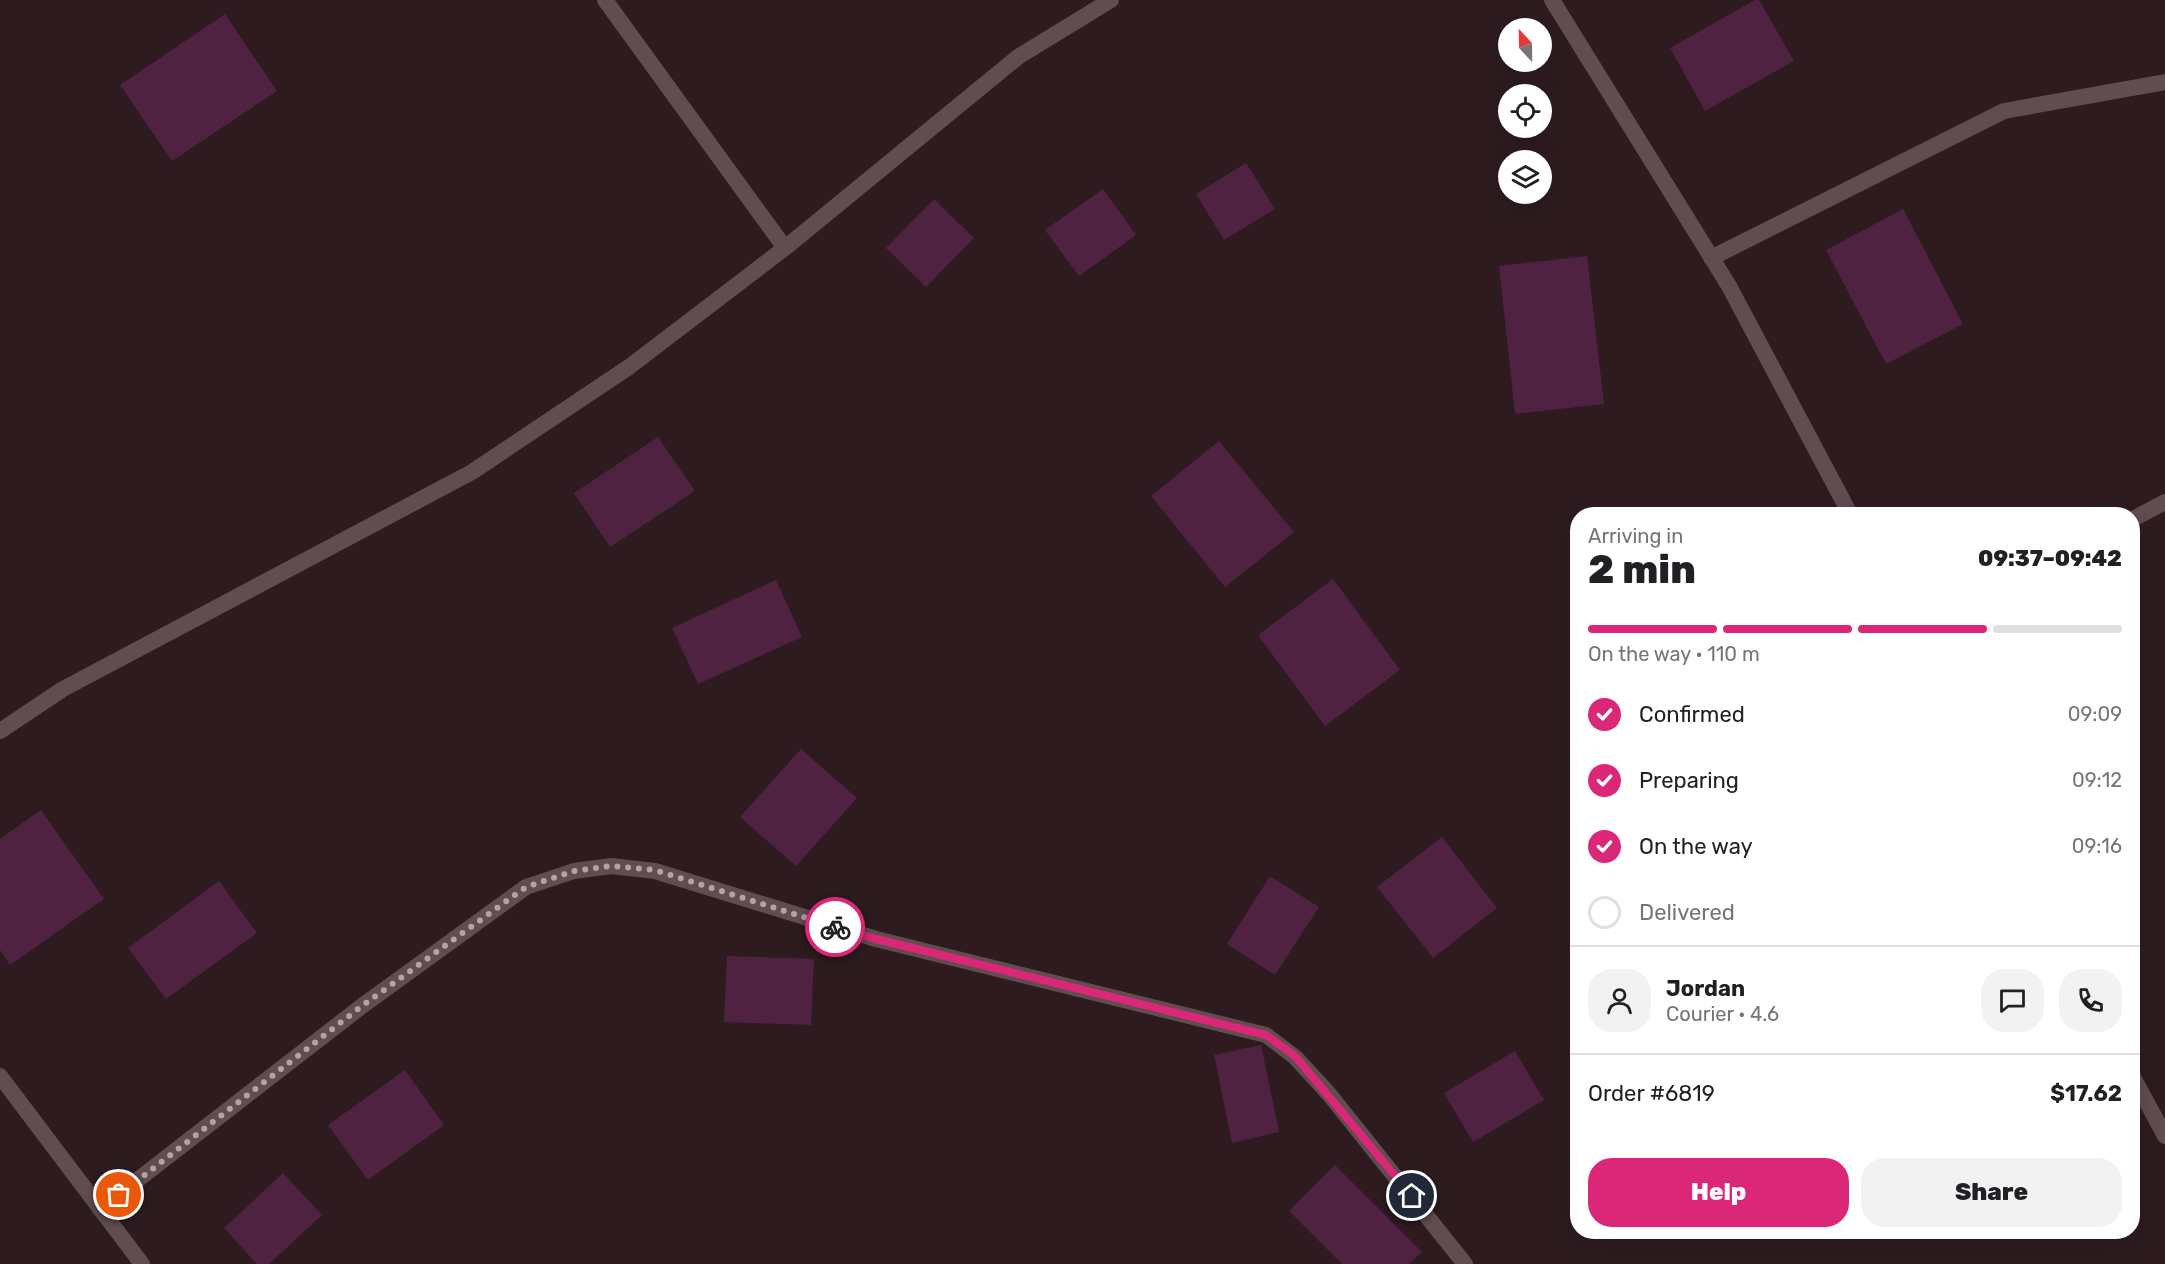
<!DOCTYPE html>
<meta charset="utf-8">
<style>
:root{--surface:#fff;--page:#f2f2f2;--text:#202124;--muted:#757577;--line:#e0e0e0;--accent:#db2777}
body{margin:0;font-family:Rubik,sans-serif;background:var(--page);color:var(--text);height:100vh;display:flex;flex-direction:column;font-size:22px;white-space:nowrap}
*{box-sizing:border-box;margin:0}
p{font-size:20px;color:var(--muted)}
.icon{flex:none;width:33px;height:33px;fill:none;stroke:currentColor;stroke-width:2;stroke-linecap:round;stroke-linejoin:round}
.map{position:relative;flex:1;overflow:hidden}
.details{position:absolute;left:1570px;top:507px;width:570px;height:732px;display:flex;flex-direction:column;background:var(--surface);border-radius:24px;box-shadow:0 6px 24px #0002}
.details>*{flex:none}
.needle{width:39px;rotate:338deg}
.buttons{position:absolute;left:1498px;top:18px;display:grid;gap:12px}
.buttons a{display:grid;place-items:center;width:54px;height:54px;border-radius:50%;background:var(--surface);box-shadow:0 6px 24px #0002;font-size:30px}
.pin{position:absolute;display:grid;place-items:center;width:51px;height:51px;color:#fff;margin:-26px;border:3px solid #fff;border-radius:50%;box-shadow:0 2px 6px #0007}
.courier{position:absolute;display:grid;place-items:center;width:60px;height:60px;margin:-30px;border:4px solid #db2777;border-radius:50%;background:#fff;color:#222;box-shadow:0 2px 8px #0007}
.headline em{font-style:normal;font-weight:800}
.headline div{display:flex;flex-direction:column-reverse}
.headline{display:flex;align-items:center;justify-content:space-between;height:102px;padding:0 18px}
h1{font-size:39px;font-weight:800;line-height:45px}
.bar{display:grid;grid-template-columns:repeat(4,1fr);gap:9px 6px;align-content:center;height:72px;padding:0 18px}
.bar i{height:8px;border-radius:4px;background:var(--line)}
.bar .active{background:var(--accent)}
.bar p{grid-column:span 4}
.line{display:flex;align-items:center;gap:15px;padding:0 18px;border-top:2px solid var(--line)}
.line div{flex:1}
.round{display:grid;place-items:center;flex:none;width:63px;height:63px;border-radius:24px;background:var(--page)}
ol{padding:0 18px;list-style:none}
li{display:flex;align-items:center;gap:18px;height:66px}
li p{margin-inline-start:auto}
li .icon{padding:6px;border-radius:50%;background:var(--accent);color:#fff;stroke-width:4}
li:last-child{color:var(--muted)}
li i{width:33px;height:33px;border:3px solid var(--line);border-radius:50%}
.button{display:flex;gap:12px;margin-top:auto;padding:12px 18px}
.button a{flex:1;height:69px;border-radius:24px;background:var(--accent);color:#fff;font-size:24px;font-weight:800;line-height:69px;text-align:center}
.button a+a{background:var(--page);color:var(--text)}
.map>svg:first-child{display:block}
.building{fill:#4f2241}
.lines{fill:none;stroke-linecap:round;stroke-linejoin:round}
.minor{stroke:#614c50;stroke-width:16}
.done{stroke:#b2a4a6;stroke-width:6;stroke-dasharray:0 10.8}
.route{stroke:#db2777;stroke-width:8}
</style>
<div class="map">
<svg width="2165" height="1264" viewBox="0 0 2165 1264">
<rect width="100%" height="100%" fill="#2d1b1f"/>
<path class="building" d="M1755,0h4l35,61 -89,50 -35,-63z
M225,14l52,77 -105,70 -52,-76z
M1246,163l29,46 -51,31 -28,-46z
M1103,189l33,46 -57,41 -34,-46z
M934,199l40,39 -48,49 -40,-39z
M1903,209l60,115 -77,40 -60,-114z
M1587,256l17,148 -89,10 -16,-148z
M658,437l37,54 -85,56 -36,-54z
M1219,441l75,91 -69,55 -74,-91z
M1333,579l67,91 -75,56 -67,-91z
M776,580l26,57 -104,47 -26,-56z
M801,749l56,49 -61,68 -56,-49z
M41,810l63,89 -94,66 -10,-15v-111z
M1442,837l55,71 -64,50 -56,-71z
M1270,876l49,31 -44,68 -48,-31z
M219,881l38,52 -91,66 -38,-51z
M727,956l87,3 -3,66 -87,-3z
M1261,1045l18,87 -47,11 -18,-88z
M1515,1051l29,49 -71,42 -29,-49z
M405,1070l39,55 -76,55 -40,-55z
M1335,1165l87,87 -13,12h-67l-53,-53z
M283,1173l39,42 -53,49h-12l-33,-36z"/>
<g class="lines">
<path class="minor" d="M605,0l180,248
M1552,0l177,286 121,228
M1711,258l293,-147 161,-29
M2133,519l32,-17
M0,731l63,-42 409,-217 157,-105 156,-119 233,-191 93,-57
M0,1076l142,188
M2133,1077l32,59
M100,1209l262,-203 164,-119 48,-16 37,-5 44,5 221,68 390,96 29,22 34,37 136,170"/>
</g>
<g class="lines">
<path class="done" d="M119,1195l243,-189 164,-119 48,-16 37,-5 44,4 180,57"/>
<path class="route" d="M835,927l41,12 390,96 29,21 117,140"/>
</g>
</svg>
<div class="buttons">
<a><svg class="needle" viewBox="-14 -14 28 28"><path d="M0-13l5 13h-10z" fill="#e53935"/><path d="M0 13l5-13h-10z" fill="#757577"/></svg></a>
<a><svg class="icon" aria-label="locate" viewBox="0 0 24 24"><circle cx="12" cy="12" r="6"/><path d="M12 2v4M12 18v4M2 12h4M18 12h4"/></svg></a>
<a><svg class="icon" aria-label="layers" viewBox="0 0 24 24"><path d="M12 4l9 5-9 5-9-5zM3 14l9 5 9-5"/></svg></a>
</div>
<div class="pin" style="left:119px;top:1195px;background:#ea580c"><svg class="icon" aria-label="bag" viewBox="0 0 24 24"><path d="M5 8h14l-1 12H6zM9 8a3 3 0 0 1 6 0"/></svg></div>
<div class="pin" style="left:1412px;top:1196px;background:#1f2937"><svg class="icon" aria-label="home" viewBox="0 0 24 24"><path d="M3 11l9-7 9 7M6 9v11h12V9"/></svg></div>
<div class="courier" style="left:835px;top:927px"><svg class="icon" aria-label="bike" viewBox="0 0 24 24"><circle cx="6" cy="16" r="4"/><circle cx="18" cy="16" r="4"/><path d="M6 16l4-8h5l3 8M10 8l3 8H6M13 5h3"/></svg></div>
<section class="details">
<div class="headline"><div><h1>2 min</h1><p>Arriving in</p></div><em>09:37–09:42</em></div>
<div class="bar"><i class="active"></i><i class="active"></i><i class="active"></i><i></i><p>On the way · 110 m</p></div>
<ol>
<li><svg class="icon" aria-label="check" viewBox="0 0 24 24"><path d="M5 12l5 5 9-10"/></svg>Confirmed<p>09:09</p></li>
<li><svg class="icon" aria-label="check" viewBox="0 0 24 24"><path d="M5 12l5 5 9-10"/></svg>Preparing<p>09:12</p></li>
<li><svg class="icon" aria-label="check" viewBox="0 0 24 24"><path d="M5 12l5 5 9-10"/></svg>On the way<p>09:16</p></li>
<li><i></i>Delivered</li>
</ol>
<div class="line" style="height:108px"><a class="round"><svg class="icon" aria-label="person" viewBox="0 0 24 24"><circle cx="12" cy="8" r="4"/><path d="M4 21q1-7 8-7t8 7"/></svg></a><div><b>Jordan</b><p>Courier · 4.6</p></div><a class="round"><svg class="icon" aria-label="chat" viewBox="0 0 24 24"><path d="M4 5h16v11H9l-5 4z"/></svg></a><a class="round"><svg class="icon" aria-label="phone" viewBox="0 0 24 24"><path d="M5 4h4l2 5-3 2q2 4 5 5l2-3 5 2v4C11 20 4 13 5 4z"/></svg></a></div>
<div class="line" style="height:78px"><div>Order #6819</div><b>$17.62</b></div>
<div class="button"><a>Help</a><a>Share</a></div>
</section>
</div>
